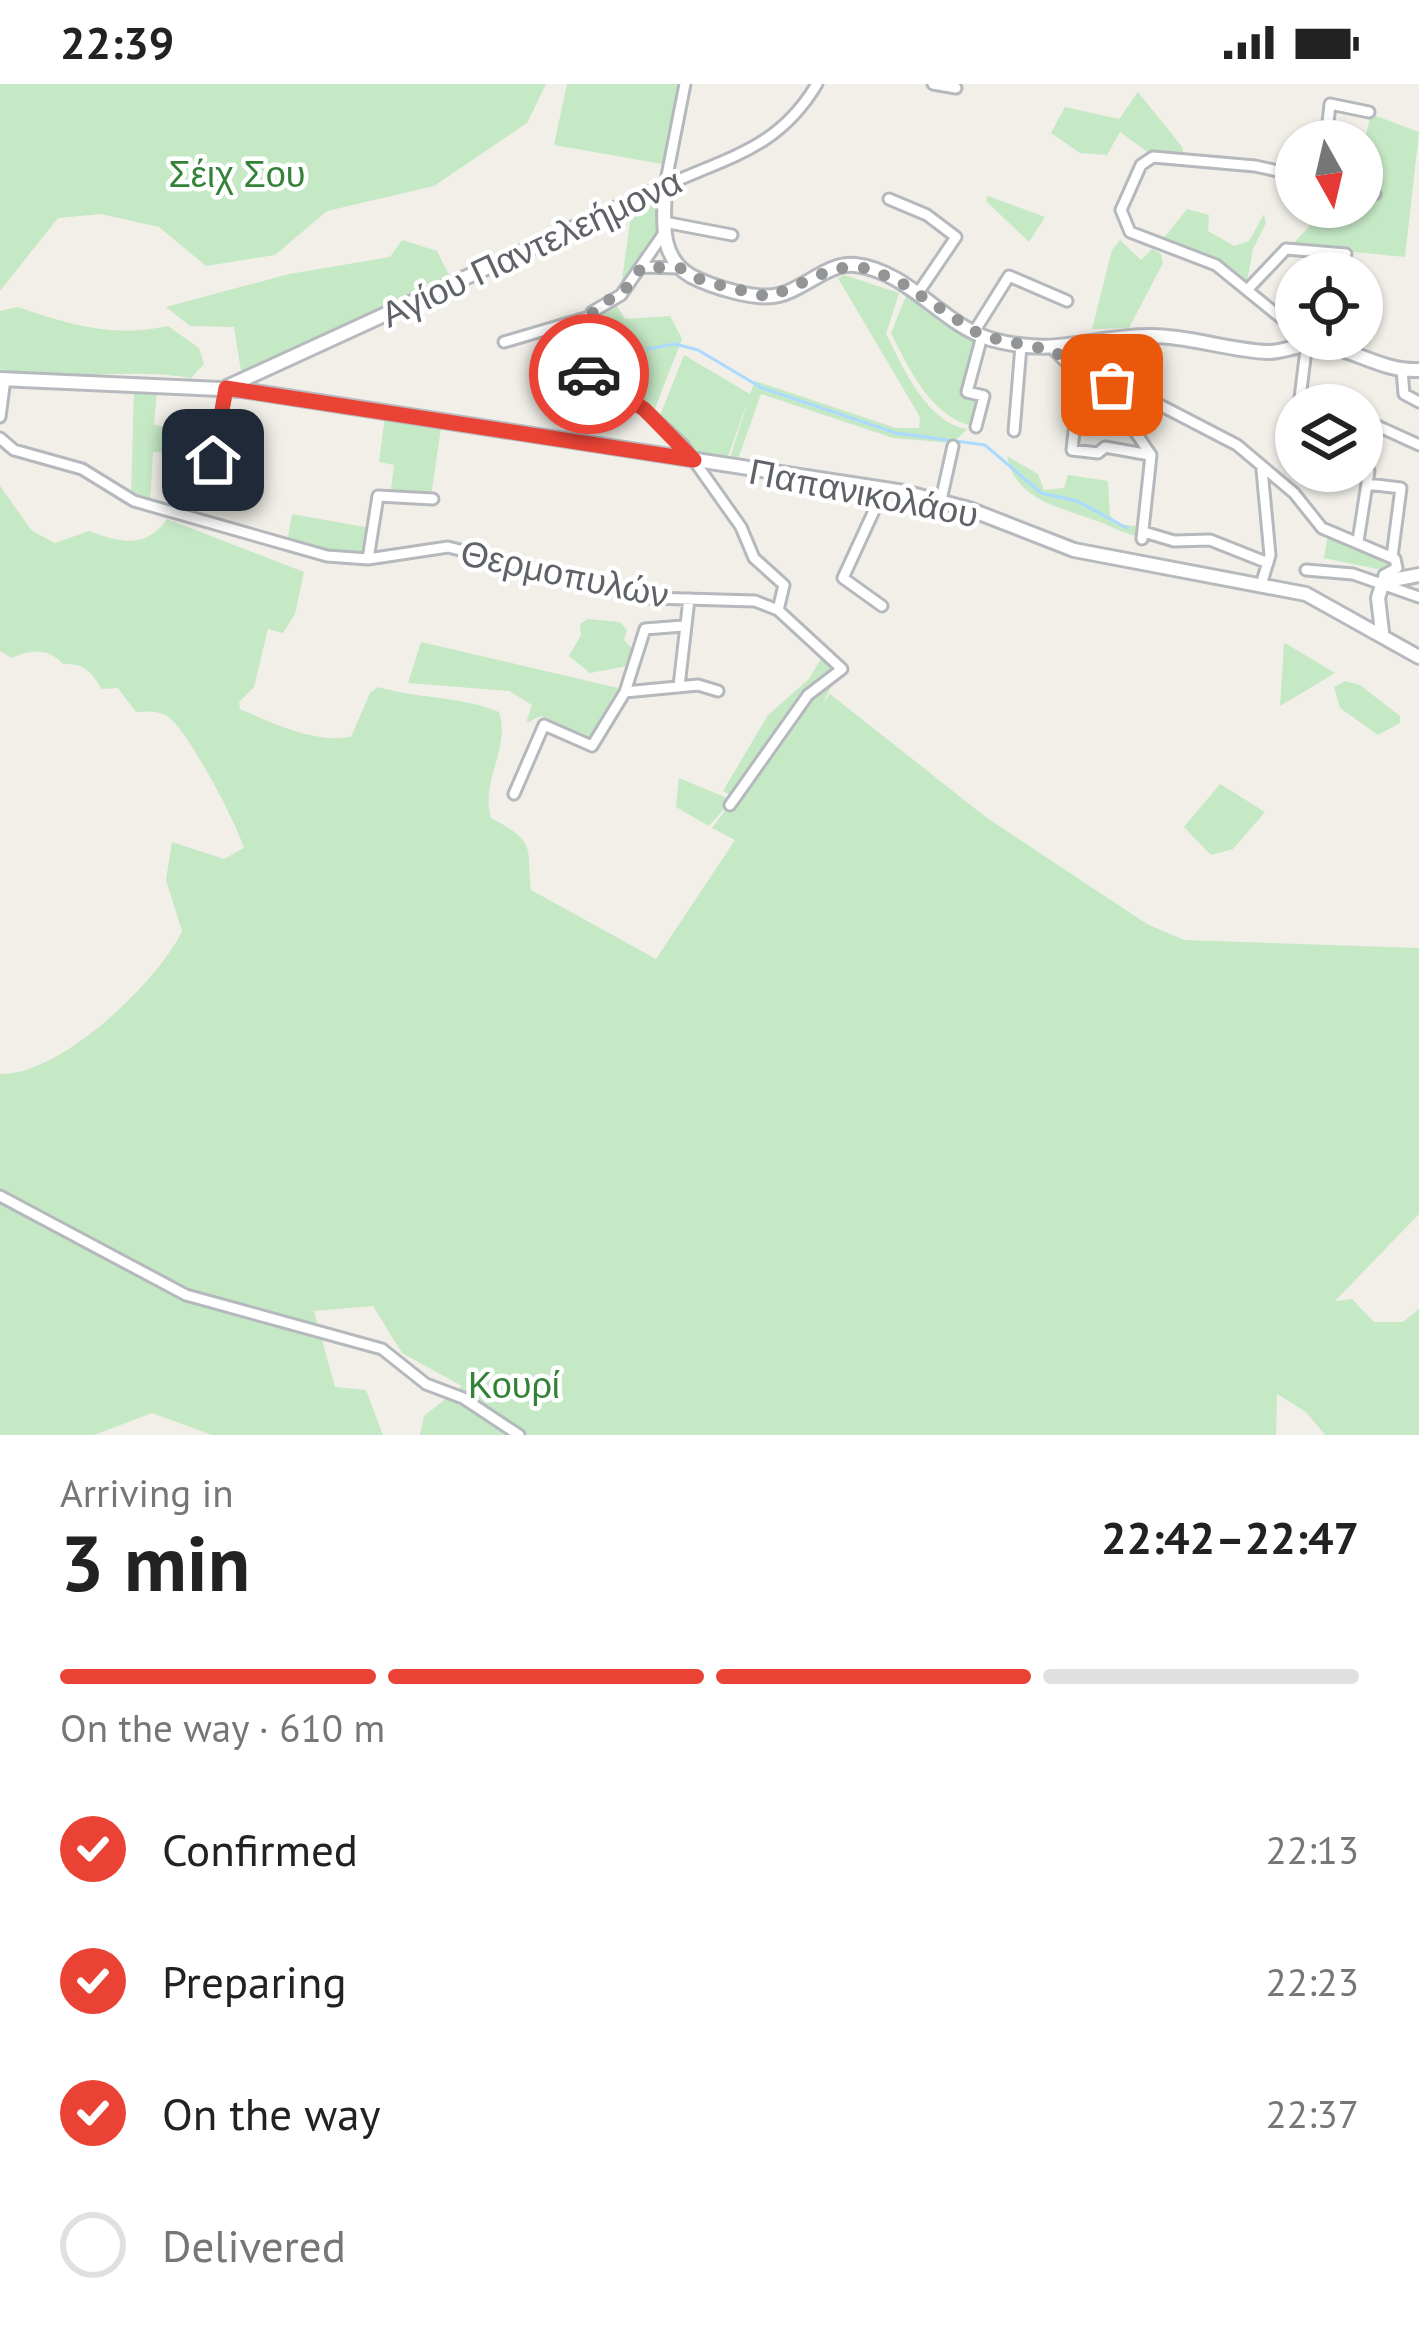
<!DOCTYPE html>
<meta charset="utf-8">
<style>
:root{--surface:#fff;--page:#f6f6f6;--text:#222;--muted:#767676;--line:#e0e0e0;--accent:#ea4335}
body{margin:0;font-family:"PT Sans",sans-serif;background:var(--page);color:var(--text);height:100vh;display:flex;flex-direction:column;font-size:45px;white-space:nowrap}
*{box-sizing:border-box;margin:0}
p{font-size:39px;color:var(--muted)}
.icon{flex:none;width:66px;height:66px;fill:none;stroke:currentColor;stroke-width:2;stroke-linecap:round;stroke-linejoin:round}
.map{position:relative;height:1351px;overflow:hidden}
.panel{display:flex;flex-direction:column;background:var(--surface);flex:1}
.panel>*{flex:none}
.needle{width:78px;rotate:172deg}
.controls{position:absolute;left:1275px;top:36px;display:grid;gap:24px}
.controls a{display:grid;place-items:center;width:108px;height:108px;border-radius:50%;background:var(--surface);box-shadow:0 3px 9px #0004;font-size:60px}
.pin{position:absolute;display:grid;place-items:center;width:102px;height:102px;color:#fff;margin:-51px;border-radius:24px;box-shadow:0 6px 18px #0006}
.courier{position:absolute;display:grid;place-items:center;width:120px;height:120px;margin:-60px;border:9px solid #ea4335;border-radius:50%;background:#fff;color:#222;box-shadow:0 3px 15px #0007}
.headline em{font-style:normal;font-weight:800}
.headline div{display:flex;flex-direction:column-reverse}
.headline{display:flex;align-items:center;justify-content:space-between;height:204px;padding:0 60px}
h1{font-size:78px;font-weight:800;line-height:90px}
.bar{display:grid;grid-template-columns:repeat(4,1fr);gap:18px 12px;align-content:center;height:144px;padding:0 60px}
.bar i{height:15px;border-radius:9px;background:var(--line)}
.bar .on{background:var(--accent)}
.bar p{grid-column:span 4}
ol{padding:0 60px;list-style:none}
li{display:flex;align-items:center;gap:36px;height:132px}
li p{margin-inline-start:auto}
li .icon{padding:12px;border-radius:50%;background:var(--accent);color:#fff;stroke-width:4}
li:last-child{color:var(--muted)}
li i{width:66px;height:66px;border:6px solid var(--line);border-radius:50%}
.status{display:flex;justify-content:space-between;align-items:center;height:84px;padding:0 60px;background:var(--surface);direction:ltr}
.status svg{height:33px;fill:currentColor}
.map>svg:first-child{display:block}
.green{fill:#c5e8c5}
.lines{fill:none;stroke-linecap:round;stroke-linejoin:round}
.stream{stroke:#aadaff;stroke-width:3}
.street-casing{stroke:#b5b8bc;stroke-width:15}
.secondary-casing{stroke:#b6babf;stroke-width:18}
.street{stroke:#fff;stroke-width:9}
.secondary{stroke:#fff;stroke-width:12}
.done{stroke:#929495;stroke-width:12;stroke-dasharray:0 21.6}
.route{stroke:#ea4335;stroke-width:15}
.labels{text-anchor:middle;dominant-baseline:central;stroke-width:9;stroke-linejoin:round;paint-order:stroke}
.park-label{font-size:36px;fill:#348238;stroke:#fff}
.street-label{font-size:36px;fill:#5f6368;stroke:#fff}
</style>
<div class="status"><b>22:39</b><svg viewBox="0 0 49 12"><path d="M0 12V9h3v3zM5 12V6h3v6zM10 12V3h3v9zM15 12V0h3v12zM26 1h20v11H26zM47 4h2v5h-2z"/></svg></div>
<div class="map">
<svg width="1419" height="1351" viewBox="0 0 1419 1351">
<rect width="100%" height="100%" fill="#f1efe8"/>
<path class="green" d="M0,0h546l-19,39 -93,63 -107,25 -52,44 -69,11 -47,-39 -58,-13 -43,4 -58,73z
M567,0h115l-14,81 -114,-20z
M1138,8l45,56v9l-30,-1 -33,-24 -13,23 -27,-2 -29,-20 14,-26 54,12z
M1371,30l48,18 -14,125 -114,-11 26,-28 -6,-11h51v-57z
M988,112l57,21 -16,25 -43,-41z
M655,115l2,34 -37,61 12,-86z
M1187,125l22,6 -1,16 26,15 15,-5 15,-27 2,9 -13,26 -6,33 -31,-23 -53,-20z
M402,156l35,11 13,26 -209,94 -7,-44 -44,-1 -24,-19 123,-33 101,-17z
M1120,156l21,20 11,-11 9,5 2,9 -34,65 -37,1 20,-79z
M844,191l55,18 -13,41c17,33 40,88 81,95l-14,14 -60,-5 -132,-44 -24,68 -8,-1 21,-66 -23,64 -33,-5 -35,-36 25,-63 66,39 5,-13 141,47h23l1,-11 -82,-139z
M906,212l72,47 -15,50 15,6 -4,27c-42,-7 -66,-59 -83,-93z
M615,219l10,16 45,-3 12,23 -28,72 -66,-45 6,-49z
M18,223c52,18 96,31 150,19l31,22 5,16 -13,14c-63,-11 -128,5 -191,-9v-58z
M134,305l23,2 -3,34 38,6 -3,23 -36,-2 -3,52 -19,-7z
M385,333l56,11 -10,68 -40,-6 3,-25 -15,-3z
M1007,372l31,18 6,16 20,-2 4,-13 40,6 2,35 8,8 26,3 -2,10c-19,-3 -28,-10 -45,-16 -37,-14 -81,-20 -90,-65z
M0,402l32,45 23,12 34,-12c32,12 57,18 78,-12l137,53 -9,42 -12,19 -15,-4 -14,58 -15,15 1,7c34,15 74,34 111,28l19,-44 8,-6c41,12 82,9 121,25 12,37 -19,68 -8,106 47,25 35,28 40,72l125,69 79,-119 -23,-12 98,-131 26,-20 -13,26 7,-9 157,124 160,106 37,16 235,8v266l-84,87 17,-2 22,23h29l16,-13v126h-94l-19,-23 -29,-18 -1,41h-856l4,-19 38,-30 -60,-33 -29,-47 -59,5 21,76 31,3 17,45h-171l-60,-22 -58,22h-94v-361c60,2 159,-93 182,-143l-16,-51 6,-38 52,17 20,-11c-9,-28 -51,-107 -72,-128 -10,-10 -23,-9 -36,-8l-18,-24 -16,1c-11,-17 -17,-26 -39,-25 -14,-16 -33,-15 -51,-6l-12,-7z
M292,430l78,14 -6,27 -77,-12z
M1328,450l64,26 -1,7 -9,3 -58,-12z
M588,535l32,3 7,8 -3,10 10,11 -7,15 -37,7 -21,-17 12,-21 -1,-11z
M421,558l197,46 -28,49 -49,-21 -15,7 6,-18 -23,-14 -101,-8z
M1285,559l50,30 -55,33 4,-62z
M825,568l14,16 -32,25 -72,104 -12,-6 45,-76 41,-36z
M1345,597l15,4 40,31v7l-22,12 -38,-27 -6,-21z
M679,694l53,22 -23,26 -33,-19z
M1220,700l45,28 -32,37 -22,6 -27,-28z"/>
<g class="lines">
<path class="stream" d="M648,265l27,-5 23,6 64,38 134,45 89,12 56,48 36,8 50,27"/>
<defs>
<path id="street" d="M933,0l23,4
M1326,57l4,-37 39,8
M1296,91l-41,-9 -102,-9 -12,8 -20,45 9,22 86,33 80,65
M665,102c65,-30 113,-37 152,-102
M665,102l20,-102
M1362,107l13,3
M889,115l38,16 29,22 -38,56
M664,138l68,13
M664,149l-43,62 -29,17 -9,55 61,42 39,36 58,82 13,31 30,27 -6,25
M642,183l38,1
M1248,205l38,-40 60,5
M974,248l35,-56 58,25
M504,258l85,-25
M1107,258l12,66 32,47 -9,84
M1307,258l-7,56 20,7
M1055,267l25,25 76,27 81,42 57,48 28,35 73,31 2,9 -13,7 -1,7
M1402,286l2,24 15,8
M1080,292l-8,74 26,3 7,-6 45,8
M0,333l5,-38
M1362,335l57,26
M976,343l8,-31 -17,-4 15,-56
M1014,347l7,-85
M0,354l14,12 68,19 52,32 193,55 41,3 80,-12 202,51 105,3 23,9 64,59 -34,26 -78,110
M213,376l13,-72
M1367,400l34,4 -9,69
M941,416l12,-54
M1144,448l30,9 36,-1 58,23
M1358,457l11,-70
M368,475l10,-63 55,3
M1306,486l47,4 66,23
M1261,501l9,-30 -8,-85
M882,522l-39,-28 41,-89
M679,602l10,-87
M625,608l73,-7 20,6
M514,710l30,-69 48,21 33,-54 20,-63 38,-3
M0,1112l186,99 196,54 44,35 37,14 56,37"/>
<path id="secondary" d="M0,295l242,11 662,102 65,17 105,41 232,44 113,63
M227,303l438,-201c-1,33 -7,71 26,90 21,11 66,25 88,19 26,-6 49,-33 76,-30 54,6 86,59 135,74 67,19 98,-3 162,-3 39,0 78,15 117,16 15,0 30,-8 45,-8 36,2 67,28 105,26
M1382,548l-4,-34 5,-16 36,-7"/>
</defs>
<use href="#street" class="street-casing"/>
<use href="#secondary" class="secondary-casing"/>
<use href="#street" class="street"/>
<use href="#secondary" class="secondary"/>
</g>
<g class="lines">
<path class="done" d="M589,290l-7,-16 7,-41 12,-14 20,-8 21,-28 38,1 23,13 66,16 67,-29h29l32,12 85,56 73,15 25,25 32,9"/>
<path class="route" d="M213,376l13,-72 468,72 -50,-51 -55,-35"/>
</g>
<g class="labels">
<g class="park-label">
<text x="237" y="89">Σέιχ Σου</text>
<text x="514" y="1300">Κουρί</text>
</g>
<g class="street-label">
<text transform="translate(531 163) rotate(-25)">Αγίου Παντελεήμονα</text>
<text transform="translate(864 408) rotate(11)">Παπανικολάου</text>
<text transform="translate(565 489) rotate(12)">Θερμοπυλών</text>
</g>
</g>
</svg>
<div class="controls">
<a><svg class="needle" viewBox="-14 -14 28 28"><path d="M0-13l5 13h-10z" fill="#e53935"/><path d="M0 13l5-13h-10z" fill="#767676"/></svg></a>
<a><svg class="icon" aria-label="locate" viewBox="0 0 24 24"><circle cx="12" cy="12" r="6"/><path d="M12 2v4M12 18v4M2 12h4M18 12h4"/></svg></a>
<a><svg class="icon" aria-label="layers" viewBox="0 0 24 24"><path d="M12 4l9 5-9 5-9-5zM3 14l9 5 9-5"/></svg></a>
</div>
<div class="pin" style="left:1112px;top:301px;background:#ea580c"><svg class="icon" aria-label="bag" viewBox="0 0 24 24"><path d="M5 8h14l-1 12H6zM9 8a3 3 0 0 1 6 0"/></svg></div>
<div class="pin" style="left:213px;top:376px;background:#1f2937"><svg class="icon" aria-label="home" viewBox="0 0 24 24"><path d="M3 11l9-7 9 7M6 9v11h12V9"/></svg></div>
<div class="courier" style="left:589px;top:290px"><svg class="icon" aria-label="car" viewBox="0 0 24 24"><path d="M5 17H2v-5l4-1 3-4h7l3 4 3 1v5h-3M9 17h6M6 11h13"/><circle cx="7" cy="17" r="2"/><circle cx="17" cy="17" r="2"/></svg></div>
</div>
<section class="panel">
<div class="headline"><div><h1>3 min</h1><p>Arriving in</p></div><em>22:42–22:47</em></div>
<div class="bar"><i class="on"></i><i class="on"></i><i class="on"></i><i></i><p>On the way · 610 m</p></div>
<ol>
<li><svg class="icon" aria-label="check" viewBox="0 0 24 24"><path d="M5 12l5 5 9-10"/></svg>Confirmed<p>22:13</p></li>
<li><svg class="icon" aria-label="check" viewBox="0 0 24 24"><path d="M5 12l5 5 9-10"/></svg>Preparing<p>22:23</p></li>
<li><svg class="icon" aria-label="check" viewBox="0 0 24 24"><path d="M5 12l5 5 9-10"/></svg>On the way<p>22:37</p></li>
<li><i></i>Delivered</li>
</ol>
</section>
